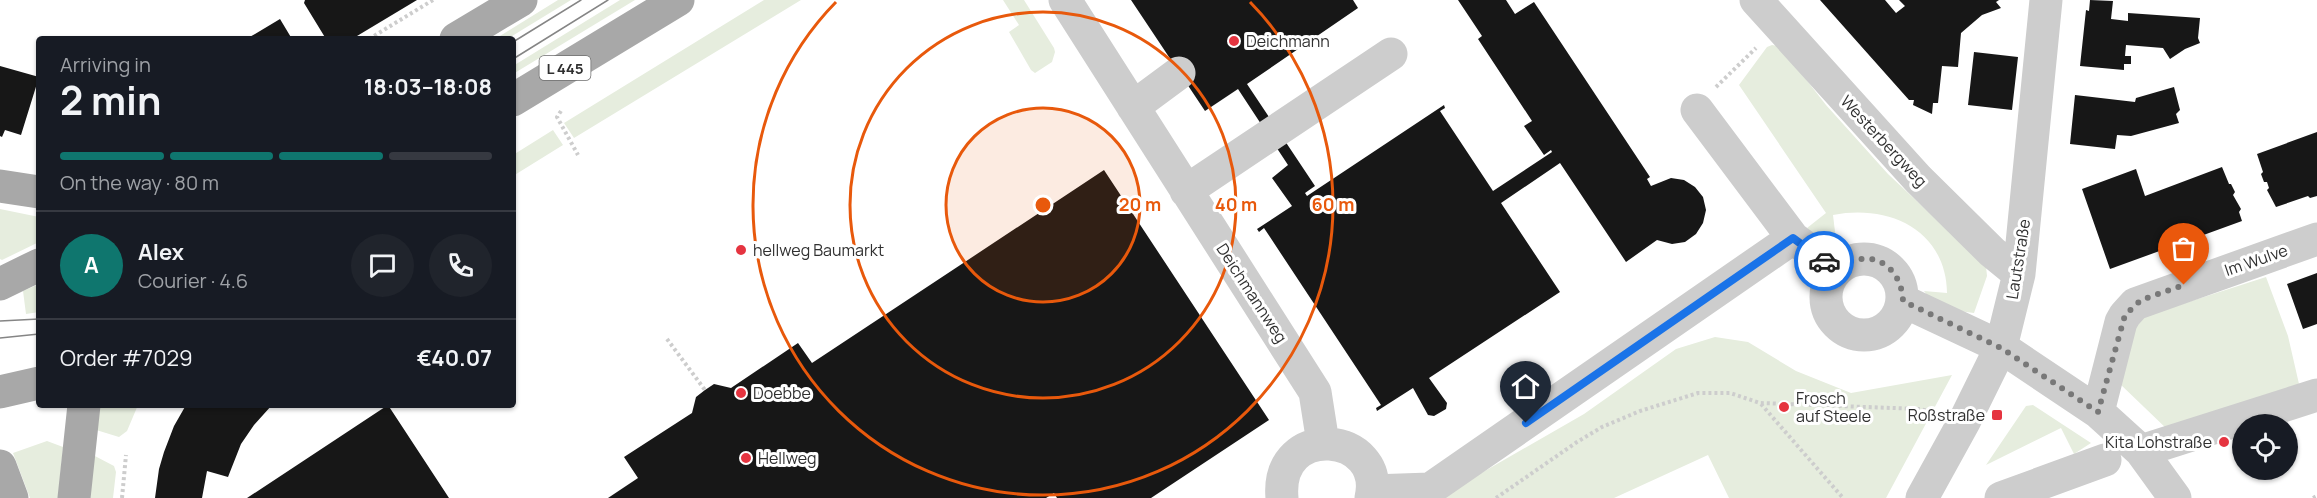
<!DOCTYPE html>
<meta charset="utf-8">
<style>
:root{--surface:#171b24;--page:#20242c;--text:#f1f3f6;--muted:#9ea1a6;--line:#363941;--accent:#0f766e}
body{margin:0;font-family:Manrope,sans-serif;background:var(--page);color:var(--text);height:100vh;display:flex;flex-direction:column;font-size:22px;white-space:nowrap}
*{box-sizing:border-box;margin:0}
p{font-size:20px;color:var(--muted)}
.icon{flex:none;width:33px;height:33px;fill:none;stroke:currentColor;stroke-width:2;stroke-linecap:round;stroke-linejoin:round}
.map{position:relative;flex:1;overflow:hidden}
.details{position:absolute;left:36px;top:36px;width:480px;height:372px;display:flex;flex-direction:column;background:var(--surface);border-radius:6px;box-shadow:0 2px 4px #0004}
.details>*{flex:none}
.fabs{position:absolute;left:2232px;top:414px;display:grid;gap:12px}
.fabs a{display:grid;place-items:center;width:66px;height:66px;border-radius:50%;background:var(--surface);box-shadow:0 2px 4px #0004;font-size:30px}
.pin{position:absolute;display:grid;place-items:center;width:51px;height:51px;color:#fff;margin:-62px -26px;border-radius:50% 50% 50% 0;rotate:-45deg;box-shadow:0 0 6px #0007}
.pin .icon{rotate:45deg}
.courier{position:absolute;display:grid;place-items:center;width:60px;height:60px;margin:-30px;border:4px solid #1a73e8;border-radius:50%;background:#fff;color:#222;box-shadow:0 2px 8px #0007}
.headline em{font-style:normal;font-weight:700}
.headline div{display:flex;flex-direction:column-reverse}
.headline{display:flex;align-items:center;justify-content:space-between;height:102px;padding:0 24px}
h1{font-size:39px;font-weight:700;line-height:45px}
.bar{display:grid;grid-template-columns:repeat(4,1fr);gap:9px 6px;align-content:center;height:72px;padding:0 24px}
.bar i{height:8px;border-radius:4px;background:var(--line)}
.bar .current{background:var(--accent)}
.bar p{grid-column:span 4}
.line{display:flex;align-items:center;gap:15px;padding:0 24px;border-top:2px solid var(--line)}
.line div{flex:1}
.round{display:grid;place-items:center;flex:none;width:63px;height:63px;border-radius:32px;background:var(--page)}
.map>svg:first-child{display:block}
.green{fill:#e6edde}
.building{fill:#171717}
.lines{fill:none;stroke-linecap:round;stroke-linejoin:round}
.path{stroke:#cdcdcd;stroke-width:4;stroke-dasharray:3 3;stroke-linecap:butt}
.minor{stroke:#cdcdcd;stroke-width:33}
.major{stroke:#a8a8a8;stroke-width:33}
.tram{stroke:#858585;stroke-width:1.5}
.done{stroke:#787878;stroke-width:6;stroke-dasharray:0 10.8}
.route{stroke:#1a73e8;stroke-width:8}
.ring{fill:none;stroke:#e8590c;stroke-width:3}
.poi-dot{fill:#e53440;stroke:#fff;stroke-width:2}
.labels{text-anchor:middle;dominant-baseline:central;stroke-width:6;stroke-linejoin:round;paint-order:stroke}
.shield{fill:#fff;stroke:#6e6e6e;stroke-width:1.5}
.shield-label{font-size:15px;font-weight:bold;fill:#303030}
.poi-label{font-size:16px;fill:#303030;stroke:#fff;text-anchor:start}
.street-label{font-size:16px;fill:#303030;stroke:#fff}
.centre{fill:#e8590c;stroke:#fff;stroke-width:3}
.ring-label{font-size:18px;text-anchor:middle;font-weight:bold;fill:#e8590c;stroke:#fff;stroke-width:6;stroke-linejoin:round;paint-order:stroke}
</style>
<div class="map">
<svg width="2317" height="498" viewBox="0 0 2317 498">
<rect width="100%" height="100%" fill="#fff"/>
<path class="green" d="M558,0h13l-64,39h-12z
M620,0h15l-122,74v-8z
M764,0h37l-227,138 -10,-15z
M1003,0h21l30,48 1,4 -3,10 -17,11 -4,-3 -22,-38 10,-7z
M1772,45l6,1 6,5 42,54 62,69 98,92 1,10 -13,37c-20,-3 -37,-4 -50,-22l23,2c-1,-63 -58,-89 -114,-78l3,25c-13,6 -19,-3 -29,-12l19,-15 -87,-128 28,-38z
M553,130l10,15 -50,31v-21z
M0,209l39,8v25l-37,18 -2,-1z
M2266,277l22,59 11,48 -130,47 -50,-48 18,-61 11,-7z
M39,284v28l-13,2 -3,-23z
M1715,337l33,5 48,29 55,22 101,-18 -66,123h-157l-21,-43 -94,43h-176l146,-84 92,-65z
M95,405h43l-11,26 -8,6 -26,-8z
M2033,405l58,38 -17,11 -13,-26 -75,37 40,-59z
M47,441l16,6 -5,51h-28l-17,-45z
M93,455l21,11 2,6 -3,26h-25z"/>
<path class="building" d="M305,0h112l-65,39h-26l-22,-36z
M1131,0h222l5,8 -111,76 68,102 -10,7 2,3 137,-91 1,3 -5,3 53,80 59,-39 -1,-2 -7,5 -20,-29 8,-5 -54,-82 4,-3 -24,-36h48l9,14 19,-12 116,175 -3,2 4,7 20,-8 13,2 11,7 8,10 3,13 -3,13 -7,11 -11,8 -13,2 -15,-4 -31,22 -66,-99 -59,40 59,89 -131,86 18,25 -1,6 -12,7 -6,-1 -15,-27 -36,23 -1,-3 5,-3 -117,-177 -5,4 -2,-3 35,-23 -20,-28 16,-13 -50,-76 -33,22z
M1820,0h65l11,13 9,-7 -6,-6h100l-3,2 5,6 -19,7 -21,18 -3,34 -16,-1 -4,37h-5l-1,11 -19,-9 1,-5h-5z
M2090,0l23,1 -2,18 17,2v-8l72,5 -2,20 2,5 -15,6 -15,10 -7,-11 -37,-3 -1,11h6v8h-7v6l-44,-4 6,-56 3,1z
M280,19l12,20h-46l9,-5z
M1974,52l44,5 -6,53 -44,-5z
M0,66l39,11 -18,58 -16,-5 -3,7 -2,-1z
M2174,87l6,23 -4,4 3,9 -48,13 -14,-1 -2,14 -45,-5 5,-49 60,7 1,-4z
M2317,132v64l-7,2 -2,-2 -32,11 -9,-17 2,-2 -2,-6h-3l-3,-8 2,-2 -6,-18z
M2222,167l7,17h2l4,8 -2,3 8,14 -2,3 3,9 -132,48 -28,-80 54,-20 9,27z
M1104,170l165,250 -118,78h-94l-3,-5 -8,5h-438l30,-20 -14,-21 68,-44 4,-16 9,-7 9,-6 17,4 67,-45 14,20z
M2317,273v51l-14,5 -16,-45z
M186,405h86l-18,20 -13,19 -13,33 -21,-6 -5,27h-47l4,-29 5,-17 10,-26z
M388,405l61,93h-202z"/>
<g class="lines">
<path class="path" d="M369,39l64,-39
M1716,87l40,-39
M561,111l-4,6 21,38
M667,339l38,51
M1761,404l82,94
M122,498l4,-43
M1496,498l81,-56 25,-15 38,-16 58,-18h32l30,10 159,6 15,3
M2313,498l4,-2"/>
<path class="minor" d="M1065,0l250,392 8,51
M1756,0l162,179 74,73 27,22
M1133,107l46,-34
M1697,110l96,128
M1186,191l205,-137
M1826 297a38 38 0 1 1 76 0a38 38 0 1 1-76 0Z
M1903,301l98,46 97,65 43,39 34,47
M2098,412l23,-90 4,-7 10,-11 182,-65
M2141,451l176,-56
M1372,491l58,-2 363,-251 43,32
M1282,498c-7,-78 104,-66 89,0
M1922,498l43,-78 36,-73 18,-73 27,-274
M2001,498l104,-38"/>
<path class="major" d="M456,39l65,-39
M513,100l165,-100
M0,186l39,6
M0,284l39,-19
M0,392l39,-9
M0,466l12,32
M74,498l10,-93"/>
<path class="tram" d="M513,42l68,-42
M513,59l95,-59
M0,321l39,-2
M0,338l39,-4"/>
</g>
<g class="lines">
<path class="done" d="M1824,261l12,9c30,-24 65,-8 67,31l98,47 97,64 27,-97 16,-15 43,-15"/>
<path class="route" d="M1526,423l267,-185 31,23"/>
</g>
<circle cx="1043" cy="205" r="97" fill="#e8590c" fill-opacity=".12"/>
<g class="ring">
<circle cx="1043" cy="205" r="97"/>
<circle cx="1043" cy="205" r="193"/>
<path d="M1250 2A290 290 0 1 1 836 2"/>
</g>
<g class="poi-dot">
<circle cx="1234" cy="41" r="6"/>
<circle cx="741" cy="250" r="6"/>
<circle cx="741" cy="393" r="6"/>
<circle cx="1784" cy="407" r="6"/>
<rect x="1991" y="409" width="12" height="12" rx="3"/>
<circle cx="2224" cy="442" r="6"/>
<circle cx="746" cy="458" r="6"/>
</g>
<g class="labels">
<rect class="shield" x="539.5" y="56" width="51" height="24" rx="4.5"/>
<g class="shield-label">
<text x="565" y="68">L 445</text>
</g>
<g class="poi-label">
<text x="1246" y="41">Deichmann</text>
<text x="753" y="250">hellweg Baumarkt</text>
<text x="753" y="393">Doebbe</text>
<text x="1796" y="398">Frosch<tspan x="1796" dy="18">auf Steele</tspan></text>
<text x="1985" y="415" text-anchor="end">Roßstraße</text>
<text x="2212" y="442" text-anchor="end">Kita Lohstraße</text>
<text x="758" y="458">Hellweg</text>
</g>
<g class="street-label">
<text transform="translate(1884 141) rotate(47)">Westerbergweg</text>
<text transform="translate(2018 259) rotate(-81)">Lautstraße</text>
<text transform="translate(2256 260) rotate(-19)">Im Wulve</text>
<text transform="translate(1252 293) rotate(57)">Deichmannweg</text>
</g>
</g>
<circle cx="1043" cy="205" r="9" class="centre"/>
<g class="ring-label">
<text x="1140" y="211">20 m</text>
<text x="1236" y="211">40 m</text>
<text x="1333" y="211">60 m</text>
</g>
</svg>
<div class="fabs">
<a><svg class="icon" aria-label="locate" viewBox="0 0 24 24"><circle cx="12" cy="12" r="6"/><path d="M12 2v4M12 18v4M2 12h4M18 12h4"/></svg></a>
</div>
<div class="pin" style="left:2184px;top:285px;background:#ea580c"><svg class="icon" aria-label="bag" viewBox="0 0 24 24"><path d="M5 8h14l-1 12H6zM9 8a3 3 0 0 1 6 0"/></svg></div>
<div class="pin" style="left:1526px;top:423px;background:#1f2937"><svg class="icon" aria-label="home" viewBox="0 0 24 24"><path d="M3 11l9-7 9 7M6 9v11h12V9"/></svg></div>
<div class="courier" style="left:1824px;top:261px"><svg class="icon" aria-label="car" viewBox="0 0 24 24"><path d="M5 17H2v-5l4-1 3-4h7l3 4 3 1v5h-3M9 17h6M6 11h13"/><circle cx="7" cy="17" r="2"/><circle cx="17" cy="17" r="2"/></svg></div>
<section class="details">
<div class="headline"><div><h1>2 min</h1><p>Arriving in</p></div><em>18:03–18:08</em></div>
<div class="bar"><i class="current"></i><i class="current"></i><i class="current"></i><i></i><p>On the way · 80 m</p></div>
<div class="line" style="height:108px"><b class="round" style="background:var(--accent);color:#fff">A</b><div><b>Alex</b><p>Courier · 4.6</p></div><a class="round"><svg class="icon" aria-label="chat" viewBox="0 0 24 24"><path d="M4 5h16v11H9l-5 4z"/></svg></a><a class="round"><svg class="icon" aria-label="phone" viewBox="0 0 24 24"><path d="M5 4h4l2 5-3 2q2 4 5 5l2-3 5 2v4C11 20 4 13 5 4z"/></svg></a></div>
<div class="line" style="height:78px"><div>Order #7029</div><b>€40.07</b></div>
</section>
</div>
